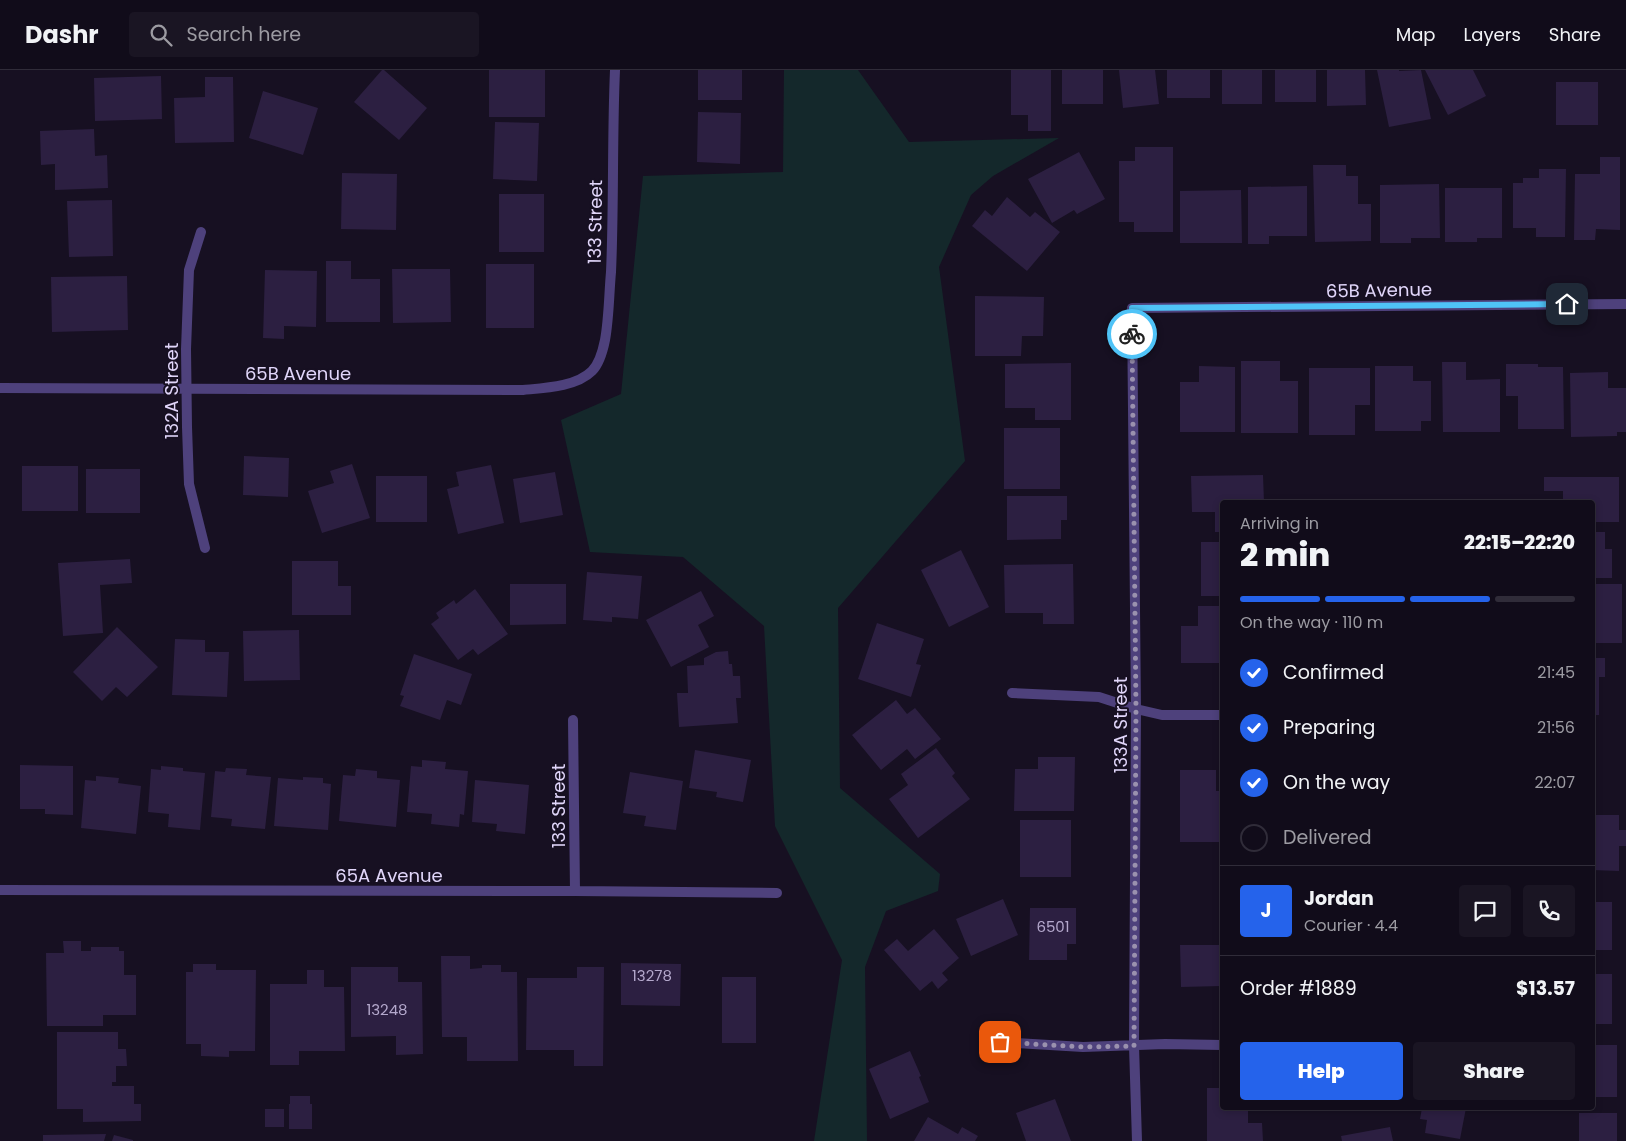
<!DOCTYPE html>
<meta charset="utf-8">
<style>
:root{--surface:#110c1a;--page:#1a1523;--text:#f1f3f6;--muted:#9c9ba2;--line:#302c39;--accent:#2563eb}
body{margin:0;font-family:Poppins,sans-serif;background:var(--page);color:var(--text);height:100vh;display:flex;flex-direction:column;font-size:19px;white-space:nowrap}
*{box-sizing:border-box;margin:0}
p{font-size:16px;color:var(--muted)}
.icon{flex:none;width:28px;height:28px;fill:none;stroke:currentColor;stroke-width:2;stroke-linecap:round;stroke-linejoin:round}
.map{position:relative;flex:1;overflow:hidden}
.sheet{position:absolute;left:1220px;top:430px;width:375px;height:610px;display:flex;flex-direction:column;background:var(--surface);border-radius:5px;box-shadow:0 2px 8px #0003,0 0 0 1px var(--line)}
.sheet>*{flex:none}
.pin{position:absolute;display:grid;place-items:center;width:42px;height:42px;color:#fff;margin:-21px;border-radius:10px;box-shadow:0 2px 8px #0006}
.courier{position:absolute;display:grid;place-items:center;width:50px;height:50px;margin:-25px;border:4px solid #4fc3f7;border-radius:50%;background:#fff;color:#222;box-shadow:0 1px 6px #0007}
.head em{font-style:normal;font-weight:800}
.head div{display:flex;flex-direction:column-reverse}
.head{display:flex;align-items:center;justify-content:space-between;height:85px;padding:0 20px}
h1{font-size:32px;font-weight:800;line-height:38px}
.bar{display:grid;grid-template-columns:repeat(4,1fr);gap:8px 5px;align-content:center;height:60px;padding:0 20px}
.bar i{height:6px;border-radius:4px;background:var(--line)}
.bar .on{background:var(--accent)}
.bar p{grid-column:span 4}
.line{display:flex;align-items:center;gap:12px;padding:0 20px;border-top:1px solid var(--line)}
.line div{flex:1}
.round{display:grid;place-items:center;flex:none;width:52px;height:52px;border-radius:5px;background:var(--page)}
ol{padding:0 20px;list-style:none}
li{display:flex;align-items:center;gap:15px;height:55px}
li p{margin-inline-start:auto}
li .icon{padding:5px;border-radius:50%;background:var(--accent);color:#fff;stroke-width:4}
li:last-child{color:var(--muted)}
li i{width:28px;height:28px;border:2px solid var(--line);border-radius:50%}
.primary-button{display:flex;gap:10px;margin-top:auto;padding:10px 20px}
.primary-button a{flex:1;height:58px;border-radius:5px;background:var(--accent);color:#fff;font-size:20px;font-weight:800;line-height:58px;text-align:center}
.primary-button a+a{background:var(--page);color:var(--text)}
header{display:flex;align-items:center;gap:30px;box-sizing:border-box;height:70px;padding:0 25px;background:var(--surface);border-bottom:1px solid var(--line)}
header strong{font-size:24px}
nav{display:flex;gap:28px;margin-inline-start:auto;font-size:18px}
.search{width:350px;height:45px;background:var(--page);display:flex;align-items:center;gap:12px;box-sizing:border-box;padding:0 18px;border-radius:5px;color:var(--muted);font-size:19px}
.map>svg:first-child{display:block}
.green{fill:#14282b}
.building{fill:#2c1f41}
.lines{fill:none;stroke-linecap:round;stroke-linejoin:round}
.minor{stroke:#4e417c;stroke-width:10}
.done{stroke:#9a91ae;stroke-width:5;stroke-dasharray:0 9}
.route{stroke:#4fc3f7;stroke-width:6}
.labels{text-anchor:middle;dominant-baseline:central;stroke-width:4;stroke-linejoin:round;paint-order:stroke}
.number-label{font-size:15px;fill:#b4a8cc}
.street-label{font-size:18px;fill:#e1d6fa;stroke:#171022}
</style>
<header>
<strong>Dashr</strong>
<div class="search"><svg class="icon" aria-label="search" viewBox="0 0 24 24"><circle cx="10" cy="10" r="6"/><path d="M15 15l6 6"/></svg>Search here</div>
<nav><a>Map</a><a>Layers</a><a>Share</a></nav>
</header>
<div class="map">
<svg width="1626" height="1071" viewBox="0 0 1626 1071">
<rect width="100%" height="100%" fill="#171022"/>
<path class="green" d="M784,0h74l51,72 150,-4 -66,38 -22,19 -32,72 26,194 -127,147 2,180 100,86 -2,17 -52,20 -21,56 2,174h-53l28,-181 -67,-134 -11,-200 -81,-69 -93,-5 -29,-132 60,-26 22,-218 140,-4z"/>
<path class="building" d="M382,0h2l43,38 -28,32 -45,-38z
M489,0h56v47h-56z
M698,0h44v30h-44z
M1011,0h40v61h-23v-16h-17z
M1062,0h41v34h-41z
M1119,0h36l4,34 -36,4z
M1167,0h43v28h-43z
M1222,0h40v34h-40z
M1275,0h41v32h-41z
M1327,0h38l1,35 -39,1z
M1377,0h22v1l22,-1 10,49 -42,8z
M1425,0h48l13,26 -38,19z
M161,6l1,43 -67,2 -1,-43z
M205,7h28l1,65 -59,1 -1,-45 31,-1z
M1556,12h42v43h-42z
M263,21l55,17 -15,47 -54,-17z
M698,42l43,1 -1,51 -43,-2z
M495,52l44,1 -2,58 -44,-2z
M94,59l1,27 12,-1 1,33 -53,2v-26l-14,1 -1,-34z
M1135,77h38v85h-39v-10h-15v-61h16z
M1079,82l26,47 -28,15 -3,-4 -22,13 -24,-44z
M1600,87h20v73l-24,-1 -1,11h-21l1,-66h25z
M1313,95h33v11h12v28h13v37l-56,1z
M1539,99h27l-1,68h-29v-9h-23v-45h10v-5h16z
M342,103l55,1 -1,56 -55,-1z
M1439,114l1,54h-29v5h-31v-58z
M1307,116v50h-38v8h-21v-57z
M1445,118h57v50h-25v4h-32z
M1241,120l1,53h-62v-52z
M499,124h45v58h-45z
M1007,127l23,20 5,-5 25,20 -33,39 -55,-45 13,-16 7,6z
M112,130l1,56 -44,1 -2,-56z
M326,191h25v18h29v43h-54z
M486,194h48v64h-48z
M392,199h58l1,53 -58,1z
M265,200l52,1 -1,56 -32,-1v13l-21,-1z
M127,206l1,54 -76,2 -1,-55z
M975,226l69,1 -1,39h-21l-1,20h-46z
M1241,291h39v20h18v52h-57z
M1442,292h24v18l34,-1v53h-57z
M1071,293v57h-36v-12h-30v-44z
M1506,294h32v3h25l1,62h-46v-33h-12z
M1199,296l36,1v65h-55v-50h19z
M1375,296h38v15h18v40h-10v10h-46z
M1309,298h61v37h-15v30h-46z
M1608,302v16h18v44h-9v4l-46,1 -1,-64z
M1004,358h56v61h-56z
M244,386l45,2 -1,39 -45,-2z
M352,394l18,54 -48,15 -14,-42 26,-8 -4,-12z
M491,395l13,58 -46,11 -11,-45 12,-3 -3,-14z
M22,396h56v45h-56z
M86,399h54v44h-54z
M555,402l8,43 -43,8 -7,-44z
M1263,405l1,27h-42v30h-7v-20h-23l-1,-36z
M376,406h51v46h-51z
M1544,407h75v45h-27v-20h-29v-11h-19z
M1007,426h60v24h-6v19l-54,1z
M1592,462h13v17h7v29h-20z
M1201,472h21v54h-21z
M961,480l28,57 -40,20 -28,-57z
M130,489l2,24 -32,2 3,48 -40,3 -5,-73z
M292,491h46v25h13v29h-59z
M1073,494l1,60h-31v-11h-38l-1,-48z
M587,502l55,4 -4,43 -26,-2v5l-29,-2z
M510,514h56v40l-56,1z
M1592,514h30v59h-30z
M475,519l33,45 -30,21 -5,-6 -15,11 -27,-36 8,-6 -3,-5 18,-13 2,4z
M701,521l13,25 -16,9 11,22 -38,20 -25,-47z
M1198,536h24v57h-41v-37h17z
M877,553l47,16 -8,25 5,1 -10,32 -53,-18z
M117,557l41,40 -31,30 -11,-10 -14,14 -29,-29z
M299,560l1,50 -56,1 -1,-50z
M175,569l30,1v12h24l-2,45 -55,-2z
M728,581l1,13h3l1,12h7l1,22h-5l2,25 -59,4 -2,-34h11l-1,-27 17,-1v-7l12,-6z
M414,584l58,20 -11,31 -14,-5 -7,20 -40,-14 4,-10 -4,-1z
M1592,588h13v19h-6v38h-7z
M896,630l11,14 8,-6 26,31 -26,20 -8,-10 -26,21 -29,-35z
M936,678l19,25 -3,3 18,23 -52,39 -29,-39 19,-14 -7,-11z
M695,680l56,10 -8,42 -27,-5 1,-5 -28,-4z
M1038,687h37l-1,54h-60l1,-42h23z
M422,690l24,2 -1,7 23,2 -4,44 -4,-1 -1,13 -28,-3 1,-10 -25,-2 4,-46 11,1z
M20,695l53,1v49l-28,-1v-5h-25z
M161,696l22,2v3l22,2 -5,57 -32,-3 1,-13 -21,-2 3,-43 10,1z
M226,698l21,1 -1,6 25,2 -6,52 -34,-3 1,-7 -21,-2 4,-46 10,1z
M356,699l21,2v7l23,2 -4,47 -57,-6 4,-46 12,1z
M1180,700h36v21h6v51h-42z
M630,702l53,9 -7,49 -32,-4 2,-10 -23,-3z
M96,706l23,2 -1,5 23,3 -5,48 -55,-6 4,-48 11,1z
M303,707l20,1v5l8,1 -3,46 -54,-4 4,-48 25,2z
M475,710l54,5 -4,49 -29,-3 1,-7 -25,-2z
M1592,745h27v15h7v16h-7v25l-27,-1z
M1020,750h51v57h-51z
M1003,829l15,36 -47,21 -15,-37z
M1592,832h20v48h-20z
M1030,838h46v36h-9v16h-38z
M934,859l25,29 -17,15 6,7 -10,9 -6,-8 -12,10 -36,-41 13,-11 11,12z
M63,871h18v10h10v-4h28v4h5v24h12v40h-33v11h-56l-1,-73h18z
M1180,875h42v41l-41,1z
M441,886h29v13l12,-1v-3h19v7h16l1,89h-51v-24h-25z
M621,893l60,1 -1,42 -59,-1z
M193,894h23v6h40l-1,81h-26v6l-28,-1v-12h-15v-72h7z
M351,897h47v15h24l1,72 -27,1v-19l-45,1z
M577,897h27l-1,99h-29v-16h-48l1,-72h50z
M307,900h17v17h20l1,64h-46v14h-29v-81h37z
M1592,904h20v50h-20z
M722,907h34v66h-34z
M57,962h61v17h8l1,17h-11v16h-4v4h22v18h7v17l-58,1v-13h-26z
M1592,975h25v52h-25z
M910,981l11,25 -2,1 10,25 -39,17 -21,-50z
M1207,1018h15v20h26v15h14l1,18h-56z
M290,1026h20v8h2v25h-23v-25h1z
M1055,1029l16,42h-45l-10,-28z
M1422,1038h44l-6,31 -35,-6 2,-13 -7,-1z
M265,1039h19v18h-19z
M1579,1043h38v28h-38z
M928,1047l30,17 4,-7 16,9 -3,5h-61z
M1390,1057l3,14h-51l-1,-5z
M106,1064l-2,7h-61v-6z
M114,1065l19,5v1h-21z"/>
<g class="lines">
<path class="minor" d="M201,162l-12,38 -3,79 1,78 2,57 16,64
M0,318l523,2c21,-2 53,-3 69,-19 7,-7 11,-21 13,-31 4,-22 4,-46 6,-68 3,-67 1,-135 4,-202
M1012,623l87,4 37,12 26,6h60
M573,650l2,171
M0,820l575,1 202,2
M1000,972l83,5 82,-3 57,1
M1137,1071l-3,-95 2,-337 -4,-401 494,-4"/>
</g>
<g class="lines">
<path class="done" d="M1000,972l83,5 51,-1 2,-337 -4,-375"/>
<path class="route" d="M1132,264v-26l435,-4"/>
</g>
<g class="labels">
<g class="number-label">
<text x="1053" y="856">6501</text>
<text x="652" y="905">13278</text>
<text x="387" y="939">13248</text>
</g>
<g class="street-label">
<text transform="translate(595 152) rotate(-89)">133 Street</text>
<text transform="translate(1379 220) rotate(-1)">65B Avenue</text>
<text x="298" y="303">65B Avenue</text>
<text transform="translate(171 321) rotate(-90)">132A Street</text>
<text transform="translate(1120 655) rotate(-90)">133A Street</text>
<text transform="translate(558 736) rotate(-90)">133 Street</text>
<text x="389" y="805">65A Avenue</text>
</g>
</g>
</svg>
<div class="pin" style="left:1000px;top:972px;background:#ea580c"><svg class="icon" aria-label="bag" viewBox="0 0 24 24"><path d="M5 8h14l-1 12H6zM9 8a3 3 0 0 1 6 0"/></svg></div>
<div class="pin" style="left:1567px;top:234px;background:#1f2937"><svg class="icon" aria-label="home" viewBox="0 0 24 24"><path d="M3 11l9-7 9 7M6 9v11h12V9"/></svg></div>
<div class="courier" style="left:1132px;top:264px"><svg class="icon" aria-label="bike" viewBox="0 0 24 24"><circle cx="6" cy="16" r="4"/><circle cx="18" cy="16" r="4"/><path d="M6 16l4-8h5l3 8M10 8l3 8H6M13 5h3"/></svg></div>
<section class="sheet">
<div class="head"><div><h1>2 min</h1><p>Arriving in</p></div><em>22:15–22:20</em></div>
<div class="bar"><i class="on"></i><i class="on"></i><i class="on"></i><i></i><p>On the way · 110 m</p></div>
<ol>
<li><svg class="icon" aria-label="check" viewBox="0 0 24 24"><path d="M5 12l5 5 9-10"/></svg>Confirmed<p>21:45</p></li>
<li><svg class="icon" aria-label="check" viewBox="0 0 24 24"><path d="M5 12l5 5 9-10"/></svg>Preparing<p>21:56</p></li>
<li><svg class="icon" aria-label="check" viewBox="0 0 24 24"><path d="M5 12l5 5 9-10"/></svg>On the way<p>22:07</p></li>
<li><i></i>Delivered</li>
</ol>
<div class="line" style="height:90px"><b class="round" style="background:var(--accent);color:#fff">J</b><div><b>Jordan</b><p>Courier · 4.4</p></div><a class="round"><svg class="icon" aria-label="chat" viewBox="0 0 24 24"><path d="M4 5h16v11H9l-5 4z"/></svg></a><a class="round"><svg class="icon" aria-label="phone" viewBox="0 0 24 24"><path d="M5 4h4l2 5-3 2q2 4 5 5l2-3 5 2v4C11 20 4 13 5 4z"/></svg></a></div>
<div class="line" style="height:65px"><div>Order #1889</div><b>$13.57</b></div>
<div class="primary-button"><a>Help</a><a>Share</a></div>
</section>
</div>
